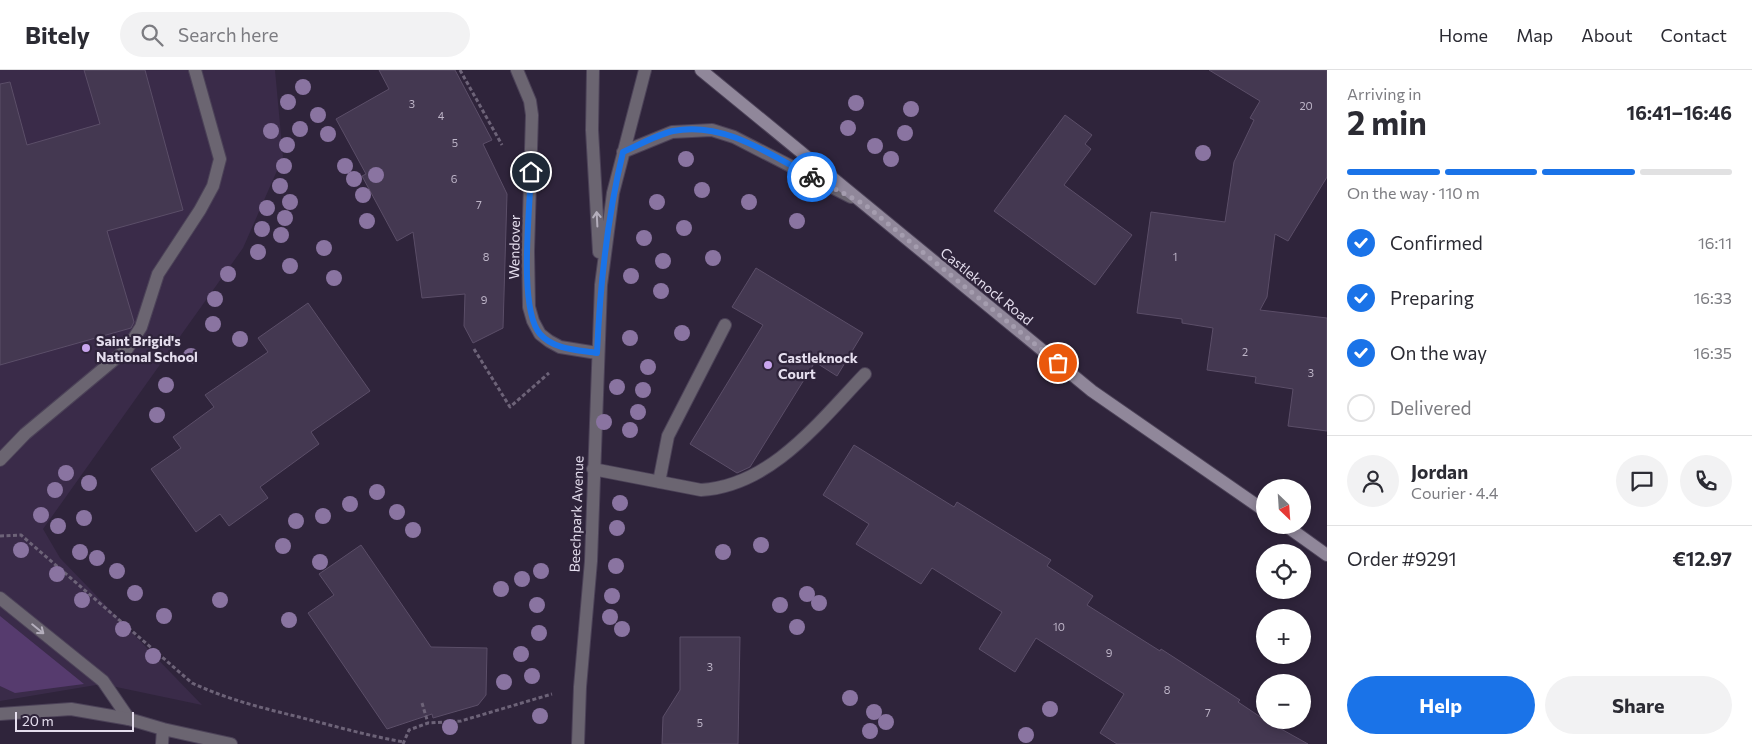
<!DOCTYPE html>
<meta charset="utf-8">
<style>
:root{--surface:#fff;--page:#f2f2f3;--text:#2b2b33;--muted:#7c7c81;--line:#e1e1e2;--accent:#1a73e8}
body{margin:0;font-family:Commissioner,sans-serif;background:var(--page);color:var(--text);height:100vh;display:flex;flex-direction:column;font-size:19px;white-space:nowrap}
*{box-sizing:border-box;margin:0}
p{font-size:16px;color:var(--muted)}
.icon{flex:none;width:28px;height:28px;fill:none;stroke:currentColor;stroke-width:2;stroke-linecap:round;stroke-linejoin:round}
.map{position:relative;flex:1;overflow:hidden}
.side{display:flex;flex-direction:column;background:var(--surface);width:425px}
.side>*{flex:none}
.needle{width:32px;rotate:155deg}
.tools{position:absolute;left:1256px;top:409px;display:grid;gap:10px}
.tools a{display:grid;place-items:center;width:55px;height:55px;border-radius:50%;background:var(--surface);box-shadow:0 2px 8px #0003;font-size:25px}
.scale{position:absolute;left:15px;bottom:12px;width:119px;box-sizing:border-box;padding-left:5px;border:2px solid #e5deee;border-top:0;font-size:14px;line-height:18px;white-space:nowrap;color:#e5deee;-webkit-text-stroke:4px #2f243b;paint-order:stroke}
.pin{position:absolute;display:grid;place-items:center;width:42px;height:42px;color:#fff;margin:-21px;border:2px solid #fff;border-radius:50%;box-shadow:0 1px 5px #0007}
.courier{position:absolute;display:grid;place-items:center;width:50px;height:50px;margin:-25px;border:4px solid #1a73e8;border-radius:50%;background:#fff;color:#222;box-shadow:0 1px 6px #0007}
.summary em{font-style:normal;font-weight:700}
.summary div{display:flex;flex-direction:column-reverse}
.summary{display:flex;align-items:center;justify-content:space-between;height:85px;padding:0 20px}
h1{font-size:32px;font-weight:700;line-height:38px}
.bar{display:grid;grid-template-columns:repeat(4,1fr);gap:8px 5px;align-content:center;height:60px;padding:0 20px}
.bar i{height:6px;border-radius:4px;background:var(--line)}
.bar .active{background:var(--accent)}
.bar p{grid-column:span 4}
.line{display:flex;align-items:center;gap:12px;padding:0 20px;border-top:1px solid var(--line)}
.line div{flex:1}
.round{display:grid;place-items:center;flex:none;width:52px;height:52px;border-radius:26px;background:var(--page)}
ol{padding:0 20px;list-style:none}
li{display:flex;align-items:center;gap:15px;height:55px}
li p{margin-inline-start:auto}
li .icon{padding:5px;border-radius:50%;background:var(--accent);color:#fff;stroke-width:4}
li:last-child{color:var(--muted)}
li i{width:28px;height:28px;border:2px solid var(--line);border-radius:50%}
.primary-button{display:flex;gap:10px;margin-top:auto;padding:10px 20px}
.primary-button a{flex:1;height:58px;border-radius:30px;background:var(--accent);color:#fff;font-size:20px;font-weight:700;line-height:58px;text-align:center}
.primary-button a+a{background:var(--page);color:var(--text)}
header{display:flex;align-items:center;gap:30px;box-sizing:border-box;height:70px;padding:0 25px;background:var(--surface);border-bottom:1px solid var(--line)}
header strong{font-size:24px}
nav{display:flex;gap:28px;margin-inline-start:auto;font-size:18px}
.search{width:350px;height:45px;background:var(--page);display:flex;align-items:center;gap:12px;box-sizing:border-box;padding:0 18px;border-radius:28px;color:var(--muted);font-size:19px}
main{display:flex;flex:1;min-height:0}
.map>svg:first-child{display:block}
.built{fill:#3a2b49}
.green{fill:#563b6e}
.building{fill:#443851;stroke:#5b4e68}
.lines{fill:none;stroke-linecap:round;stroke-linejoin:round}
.service-casing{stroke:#4c4258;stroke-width:14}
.minor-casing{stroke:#4c4258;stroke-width:14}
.secondary-casing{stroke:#4c4258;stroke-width:14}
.path{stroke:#6d6378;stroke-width:3;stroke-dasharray:4 2.5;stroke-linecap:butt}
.service{stroke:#6b6571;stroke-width:12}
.minor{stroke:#6b6571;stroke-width:12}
.secondary{stroke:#90879a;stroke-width:12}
.tree{fill:#8a74a1}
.oneway{stroke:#b4aebc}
.done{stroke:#a59daf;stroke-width:5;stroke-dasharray:0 9}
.route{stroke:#1a73e8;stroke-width:6}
.poi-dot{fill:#c9a5ee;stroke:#2f243b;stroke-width:2}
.labels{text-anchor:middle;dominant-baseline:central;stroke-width:4.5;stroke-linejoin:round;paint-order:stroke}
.number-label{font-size:11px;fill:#bdb4c7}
.street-label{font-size:14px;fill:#e5deee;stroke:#2f243b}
.poi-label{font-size:14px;font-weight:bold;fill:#e5deee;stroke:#2f243b;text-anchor:start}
</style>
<header>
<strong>Bitely</strong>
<div class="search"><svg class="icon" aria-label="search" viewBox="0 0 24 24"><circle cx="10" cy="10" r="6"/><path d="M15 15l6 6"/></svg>Search here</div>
<nav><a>Home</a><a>Map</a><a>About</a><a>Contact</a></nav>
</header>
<main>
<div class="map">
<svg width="1327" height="674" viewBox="0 0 1327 674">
<rect width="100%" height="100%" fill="#2f243b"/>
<path class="built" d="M0,0h275l8,87 -40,91 -200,281 17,29 142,147 -100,-21 -102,17z"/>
<path class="green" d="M0,546l84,68 -69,9 -15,-7z"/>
<path class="building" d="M84,0h61l38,140 -76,21 27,91 -3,6 -131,37v-281l10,-2 17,63 73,-21z
M379,0h76l37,70 -9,4 24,50 -4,134 -30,15 -9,-17 1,-32 -43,4 -9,-66 -16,9 -35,-65 4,-2 -30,-55 53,-30z
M1209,0h118v107l-39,64 -13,-7 -8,63 -7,13 67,8v113l-39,-5 5,-37 -38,-6 1,-6 -49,-7 6,-42 -31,-5v-4l-45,-6 14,-101 74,10 9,-60 20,-42 -4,-2 10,-17z
M1065,45l27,20 -7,9 6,5 -27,36 68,50 -37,50 -101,-74z
M756,198l107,65 -26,43 -22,-14 -65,105 -13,6 -47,-29 73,-119 -31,-18z
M308,233l62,88 -59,41 8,12 -59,43 8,11 -39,28 -9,-12 -24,18 -45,-63 30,-21 -8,-11 41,-30 -9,-12 63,-43 -10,-14z
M854,375l100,62 3,-5 94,58 -4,6 46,30 -6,9 73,46 1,-2 79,51 -2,2 27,18 43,24h-191l-17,-11 24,-39 -88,-56 -21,34 -36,-23 23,-37 -70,-44 -11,16 -65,-40 13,-20 -46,-29z
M361,475l70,102 56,1 -1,47 -8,10 -45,13 -1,-4 -45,15 -79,-116 26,-18 -15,-21z
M680,567h60l-2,107h-76l1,-27 17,-27z"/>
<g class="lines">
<defs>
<path id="service" d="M0,390l25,-26 102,-85 14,-22 17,-53 42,-64 13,-24 7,-27 -25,-89
M0,528l103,83 26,38"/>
<path id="minor" d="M517,0l13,31 2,14 -4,136 1,56 4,14 7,13 9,7 11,6 37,6
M593,0l-1,60 7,122
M623,82l49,-20 40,-2 22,7 117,60
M593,399l108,21c70,-4 119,-69 164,-116
M659,412l9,-46 57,-111
M0,644l71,-5 58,10 34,10
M162,674l1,-15 68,15
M578,674l2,-57 11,-126 10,-276 12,-92 32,-123"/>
<path id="secondary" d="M701,0l391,321 173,120
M1285,455l42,30"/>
</defs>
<use href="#service" class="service-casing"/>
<use href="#minor" class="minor-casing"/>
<use href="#secondary" class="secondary-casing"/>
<path class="path" d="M460,0l42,75
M474,279l36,58 39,-34
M0,466l21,-1 171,148c34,16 70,25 107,34 35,9 70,19 105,25
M422,633l6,20
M403,674l6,-14 19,-7 33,-2 91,-27"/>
<use href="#service" class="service"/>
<use href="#minor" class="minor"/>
<use href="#secondary" class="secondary"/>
</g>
<g class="tree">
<circle cx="303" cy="17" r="8"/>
<circle cx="288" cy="32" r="8"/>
<circle cx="856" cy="33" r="8"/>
<circle cx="911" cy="39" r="8"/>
<circle cx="318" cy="45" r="8"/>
<circle cx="848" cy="58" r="8"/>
<circle cx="300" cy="59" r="8"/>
<circle cx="271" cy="61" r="8"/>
<circle cx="905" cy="63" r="8"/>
<circle cx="328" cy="64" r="8"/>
<circle cx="287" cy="75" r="8"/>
<circle cx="875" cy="76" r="8"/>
<circle cx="1203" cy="83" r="8"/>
<circle cx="686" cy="89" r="8"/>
<circle cx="891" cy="89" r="8"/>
<circle cx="284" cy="96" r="8"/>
<circle cx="345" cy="96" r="8"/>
<circle cx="376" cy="105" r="8"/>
<circle cx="354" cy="109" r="8"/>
<circle cx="280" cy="116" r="8"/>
<circle cx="702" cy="120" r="8"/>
<circle cx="363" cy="125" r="8"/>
<circle cx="290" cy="132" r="8"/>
<circle cx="657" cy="132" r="8"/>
<circle cx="749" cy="132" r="8"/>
<circle cx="267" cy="138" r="8"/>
<circle cx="285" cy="148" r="8"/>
<circle cx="367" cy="151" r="8"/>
<circle cx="797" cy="151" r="8"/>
<circle cx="684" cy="158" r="8"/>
<circle cx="262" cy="159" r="8"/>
<circle cx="281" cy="165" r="8"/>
<circle cx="644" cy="168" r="8"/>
<circle cx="324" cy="178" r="8"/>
<circle cx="258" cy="182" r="8"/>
<circle cx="713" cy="188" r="8"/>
<circle cx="663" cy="191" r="8"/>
<circle cx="290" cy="196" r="8"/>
<circle cx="228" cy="204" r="8"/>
<circle cx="631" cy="206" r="8"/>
<circle cx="334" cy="208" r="8"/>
<circle cx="661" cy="221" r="8"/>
<circle cx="215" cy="229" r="8"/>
<circle cx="213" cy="254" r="8"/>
<circle cx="682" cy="263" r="8"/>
<circle cx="630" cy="268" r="8"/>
<circle cx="240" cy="269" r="8"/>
<circle cx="191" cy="286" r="8"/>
<circle cx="648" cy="297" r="8"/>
<circle cx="166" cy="315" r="8"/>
<circle cx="617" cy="317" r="8"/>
<circle cx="643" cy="320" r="8"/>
<circle cx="638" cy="342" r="8"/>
<circle cx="157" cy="345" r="8"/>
<circle cx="604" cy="352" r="8"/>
<circle cx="630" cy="360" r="8"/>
<circle cx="66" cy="403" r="8"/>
<circle cx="89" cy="413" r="8"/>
<circle cx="55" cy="420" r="8"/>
<circle cx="377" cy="422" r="8"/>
<circle cx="620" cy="433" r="8"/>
<circle cx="350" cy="434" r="8"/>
<circle cx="397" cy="442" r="8"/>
<circle cx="41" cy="445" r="8"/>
<circle cx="323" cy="446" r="8"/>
<circle cx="84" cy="448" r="8"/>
<circle cx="296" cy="451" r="8"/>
<circle cx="58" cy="456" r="8"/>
<circle cx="617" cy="458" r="8"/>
<circle cx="413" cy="460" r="8"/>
<circle cx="761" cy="475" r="8"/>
<circle cx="283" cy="476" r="8"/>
<circle cx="21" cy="480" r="8"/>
<circle cx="80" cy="482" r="8"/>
<circle cx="723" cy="482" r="8"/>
<circle cx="97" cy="488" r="8"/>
<circle cx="320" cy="492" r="8"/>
<circle cx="616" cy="496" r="8"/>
<circle cx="117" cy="501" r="8"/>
<circle cx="541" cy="501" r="8"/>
<circle cx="57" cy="504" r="8"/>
<circle cx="522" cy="509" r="8"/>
<circle cx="501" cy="519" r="8"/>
<circle cx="135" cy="523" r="8"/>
<circle cx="807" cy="524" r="8"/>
<circle cx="612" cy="526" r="8"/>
<circle cx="82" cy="530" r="8"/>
<circle cx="220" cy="530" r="8"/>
<circle cx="819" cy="533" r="8"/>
<circle cx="537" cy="535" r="8"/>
<circle cx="780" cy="535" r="8"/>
<circle cx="164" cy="546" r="8"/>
<circle cx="610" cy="547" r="8"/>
<circle cx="289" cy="550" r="8"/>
<circle cx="797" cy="557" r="8"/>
<circle cx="123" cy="559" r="8"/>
<circle cx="622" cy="559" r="8"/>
<circle cx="539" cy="563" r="8"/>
<circle cx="521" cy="584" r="8"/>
<circle cx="153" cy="586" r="8"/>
<circle cx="532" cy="606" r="8"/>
<circle cx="504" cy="612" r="8"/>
<circle cx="850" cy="628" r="8"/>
<circle cx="1050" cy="639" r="8"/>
<circle cx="874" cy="642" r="8"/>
<circle cx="540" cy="646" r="8"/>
<circle cx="886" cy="652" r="8"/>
<circle cx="450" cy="657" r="8"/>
<circle cx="870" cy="661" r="8"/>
<circle cx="1026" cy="665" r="8"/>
</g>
<defs><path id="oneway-shaft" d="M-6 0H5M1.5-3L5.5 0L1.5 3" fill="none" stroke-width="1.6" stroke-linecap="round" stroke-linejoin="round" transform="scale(1.25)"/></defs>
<g class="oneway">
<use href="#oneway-shaft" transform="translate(597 149) rotate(-93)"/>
<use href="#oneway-shaft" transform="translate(38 559) rotate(39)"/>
</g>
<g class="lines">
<path class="done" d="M812,107l52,27 194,159"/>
<path class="route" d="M531,102c-1,36 -13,136 9,162 14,16 39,16 57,19 3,-68 10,-135 26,-201 16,-7 33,-17 50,-21 51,-10 96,23 139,46"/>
</g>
<g class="poi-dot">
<circle cx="86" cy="278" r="5"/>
<circle cx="768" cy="295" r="5"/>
</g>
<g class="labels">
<g class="number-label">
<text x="412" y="33">3</text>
<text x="1306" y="35">20</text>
<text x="441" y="45">4</text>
<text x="455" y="72">5</text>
<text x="454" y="108">6</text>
<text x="479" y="134">7</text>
<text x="486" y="186">8</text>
<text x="1175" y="186">1</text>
<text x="484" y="229">9</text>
<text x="1245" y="281">2</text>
<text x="1311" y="302">3</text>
<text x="1059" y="556">10</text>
<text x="1109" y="582">9</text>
<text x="710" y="596">3</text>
<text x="1167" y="619">8</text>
<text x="1208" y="642">7</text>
<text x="700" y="652">5</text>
</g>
<g class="street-label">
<text transform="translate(514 177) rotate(-89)">Wendover</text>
<text transform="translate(987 216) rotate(39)">Castleknock Road</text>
<text transform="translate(576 444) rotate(-88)">Beechpark Avenue</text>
</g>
<g class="poi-label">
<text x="96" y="270">Saint Brigid's<tspan x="96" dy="16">National School</tspan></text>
<text x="778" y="287">Castleknock<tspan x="778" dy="16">Court</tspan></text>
</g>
</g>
</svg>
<div class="tools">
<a><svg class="needle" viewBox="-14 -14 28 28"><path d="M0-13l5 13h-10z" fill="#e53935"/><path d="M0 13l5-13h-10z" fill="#7c7c81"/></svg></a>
<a><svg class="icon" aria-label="locate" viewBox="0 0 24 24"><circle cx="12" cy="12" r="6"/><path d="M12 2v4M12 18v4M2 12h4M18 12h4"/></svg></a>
<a>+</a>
<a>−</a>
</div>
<div class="scale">20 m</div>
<div class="pin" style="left:1058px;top:293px;background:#ea580c"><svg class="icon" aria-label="bag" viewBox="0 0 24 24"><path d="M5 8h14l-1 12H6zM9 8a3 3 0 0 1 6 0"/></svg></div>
<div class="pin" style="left:531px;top:102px;background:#1f2937"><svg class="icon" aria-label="home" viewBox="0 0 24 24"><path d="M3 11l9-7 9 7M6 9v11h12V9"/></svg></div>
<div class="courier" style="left:812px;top:107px"><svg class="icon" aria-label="bike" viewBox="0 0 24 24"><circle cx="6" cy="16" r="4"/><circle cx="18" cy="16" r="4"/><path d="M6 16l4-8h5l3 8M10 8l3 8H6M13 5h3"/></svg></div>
</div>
<section class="side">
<div class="summary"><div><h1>2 min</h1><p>Arriving in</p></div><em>16:41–16:46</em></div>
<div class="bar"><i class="active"></i><i class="active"></i><i class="active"></i><i></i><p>On the way · 110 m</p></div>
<ol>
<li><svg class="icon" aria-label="check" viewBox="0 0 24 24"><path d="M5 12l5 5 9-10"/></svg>Confirmed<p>16:11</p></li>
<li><svg class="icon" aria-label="check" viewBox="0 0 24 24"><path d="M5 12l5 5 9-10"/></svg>Preparing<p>16:33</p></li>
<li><svg class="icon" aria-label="check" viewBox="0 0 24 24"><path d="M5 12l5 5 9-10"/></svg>On the way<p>16:35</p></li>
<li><i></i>Delivered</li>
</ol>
<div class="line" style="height:90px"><a class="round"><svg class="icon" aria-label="person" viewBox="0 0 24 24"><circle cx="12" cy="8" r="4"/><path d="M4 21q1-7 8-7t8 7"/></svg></a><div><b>Jordan</b><p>Courier · 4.4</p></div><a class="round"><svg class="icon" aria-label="chat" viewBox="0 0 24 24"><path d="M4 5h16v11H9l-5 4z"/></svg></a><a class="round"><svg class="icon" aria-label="phone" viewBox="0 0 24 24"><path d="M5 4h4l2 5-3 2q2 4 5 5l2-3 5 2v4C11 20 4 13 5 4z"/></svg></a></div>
<div class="line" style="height:65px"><div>Order #9291</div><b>€12.97</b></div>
<div class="primary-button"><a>Help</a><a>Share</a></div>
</section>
</main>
